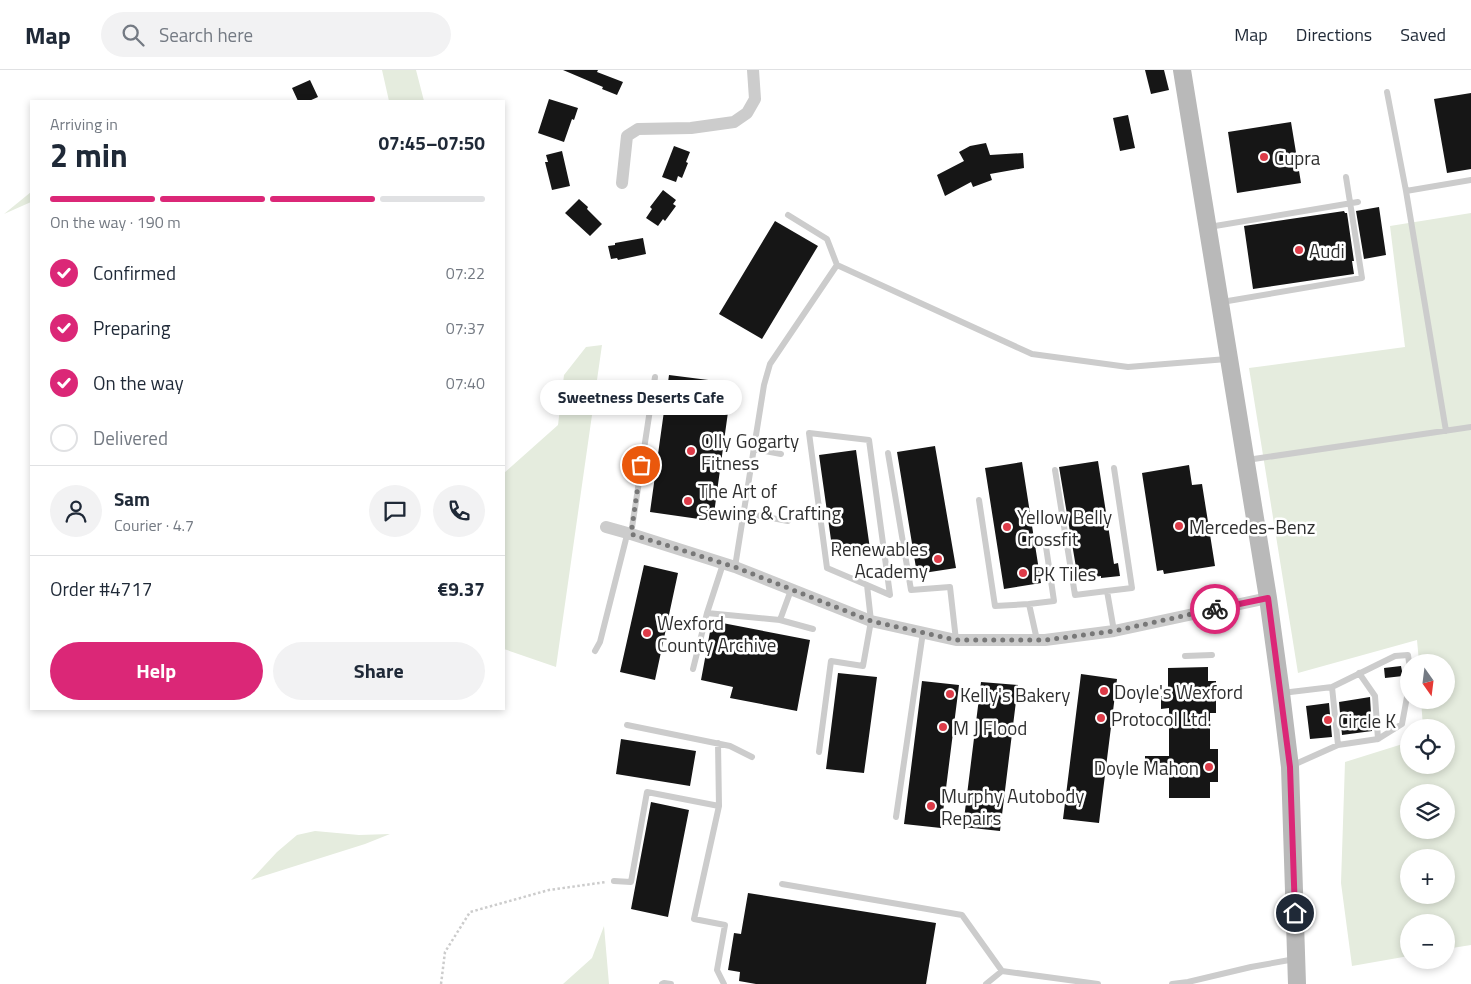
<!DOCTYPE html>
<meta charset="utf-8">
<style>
:root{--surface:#fff;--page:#f2f2f3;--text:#1f2937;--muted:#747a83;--line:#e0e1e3;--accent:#db2777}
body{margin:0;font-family:"Titillium Web",sans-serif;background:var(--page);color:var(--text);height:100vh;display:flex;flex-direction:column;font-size:19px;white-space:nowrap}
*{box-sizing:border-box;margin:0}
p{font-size:16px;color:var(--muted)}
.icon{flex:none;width:28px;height:28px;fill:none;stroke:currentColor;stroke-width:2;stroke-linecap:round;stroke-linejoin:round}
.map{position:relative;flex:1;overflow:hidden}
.drawer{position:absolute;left:30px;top:30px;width:475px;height:610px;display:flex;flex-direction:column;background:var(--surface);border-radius:0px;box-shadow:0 2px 8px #0003}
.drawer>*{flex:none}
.needle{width:32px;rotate:166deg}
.fabs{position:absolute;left:1400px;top:584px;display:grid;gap:10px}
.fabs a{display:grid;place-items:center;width:55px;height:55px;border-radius:50%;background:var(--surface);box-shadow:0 2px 8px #0003;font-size:25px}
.pin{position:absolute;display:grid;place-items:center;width:42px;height:42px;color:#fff;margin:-21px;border:2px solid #fff;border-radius:50%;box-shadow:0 1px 5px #0007}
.courier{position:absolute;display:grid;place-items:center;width:50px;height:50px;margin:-25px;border:4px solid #db2777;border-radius:50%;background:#fff;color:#222;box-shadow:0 1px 6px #0007}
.bubble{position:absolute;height:35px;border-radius:18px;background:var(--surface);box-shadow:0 2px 8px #0003;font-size:16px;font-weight:700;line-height:35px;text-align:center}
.head em{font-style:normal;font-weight:700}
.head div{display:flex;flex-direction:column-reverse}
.head{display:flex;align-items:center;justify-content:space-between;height:85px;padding:0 20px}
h1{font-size:32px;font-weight:700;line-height:38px}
.bar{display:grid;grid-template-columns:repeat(4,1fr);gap:8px 5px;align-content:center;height:60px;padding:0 20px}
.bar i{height:6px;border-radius:4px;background:var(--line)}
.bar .selected{background:var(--accent)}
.bar p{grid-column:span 4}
.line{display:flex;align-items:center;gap:12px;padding:0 20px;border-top:1px solid var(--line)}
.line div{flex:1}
.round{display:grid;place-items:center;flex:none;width:52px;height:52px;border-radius:26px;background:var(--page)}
ol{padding:0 20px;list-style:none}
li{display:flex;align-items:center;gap:15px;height:55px}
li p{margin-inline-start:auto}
li .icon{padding:5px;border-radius:50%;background:var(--accent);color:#fff;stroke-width:4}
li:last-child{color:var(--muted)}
li i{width:28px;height:28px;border:2px solid var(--line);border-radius:50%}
.primary-button{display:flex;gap:10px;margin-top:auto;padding:10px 20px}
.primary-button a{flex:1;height:58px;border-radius:30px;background:var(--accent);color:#fff;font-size:20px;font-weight:700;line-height:58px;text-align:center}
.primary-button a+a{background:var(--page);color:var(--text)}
header{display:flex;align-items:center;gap:30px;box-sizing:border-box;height:70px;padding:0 25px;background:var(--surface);border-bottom:1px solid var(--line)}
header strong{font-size:24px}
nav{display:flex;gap:28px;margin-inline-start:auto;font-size:18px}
.search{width:350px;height:45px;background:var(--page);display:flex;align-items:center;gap:12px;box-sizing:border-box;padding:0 18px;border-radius:28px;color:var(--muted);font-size:19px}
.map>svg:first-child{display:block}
.green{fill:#e5ecde;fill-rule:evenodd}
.building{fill:#161616}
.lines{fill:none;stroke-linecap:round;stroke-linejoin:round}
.path{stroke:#ccc;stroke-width:2.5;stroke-dasharray:2.5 2.5;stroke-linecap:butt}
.service{stroke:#ccc;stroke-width:6}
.minor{stroke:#ccc;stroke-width:12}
.secondary{stroke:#b9b9b9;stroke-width:18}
.done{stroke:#787878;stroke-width:5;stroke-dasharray:0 9}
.route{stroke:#db2777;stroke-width:6}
.poi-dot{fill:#dd3b48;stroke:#fff;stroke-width:2}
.labels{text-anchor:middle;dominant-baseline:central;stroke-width:5;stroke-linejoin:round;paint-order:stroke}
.poi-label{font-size:19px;fill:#2f2f2f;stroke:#fff;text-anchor:start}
</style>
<header>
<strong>Map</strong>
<div class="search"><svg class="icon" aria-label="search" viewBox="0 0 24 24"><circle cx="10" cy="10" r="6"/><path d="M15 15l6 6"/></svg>Search here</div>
<nav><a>Map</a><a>Directions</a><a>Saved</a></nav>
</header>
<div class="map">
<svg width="1471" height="914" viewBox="0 0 1471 914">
<rect width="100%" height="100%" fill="#fff"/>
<path class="green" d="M382,0h34l8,31h-35z
M31,122v10l-27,12z
M1471,143v732l-25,4v-27h-37v34l-57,10 -11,-83 4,-121 64,-20v23h37v-37l-23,-1 -2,-27h25v-38h-27l-2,-22 -119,33 -49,-305 156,-21 -15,-121zM1409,722h37v38h-37zM1409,788h37v37h-37z
M602,275l-46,322 -52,-18v-176l54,-48 6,-50 22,-28z
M315,761l44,4 31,-1 -25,10 -114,36 26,-28 20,-17z
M604,856l5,58h-46l29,-26z"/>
<path class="building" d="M563,0h35l-1,2 26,10 -6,13 -15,-6 1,-2z
M1145,0h19l5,20 -18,4z
M310,10l8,17 -9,4h-11l-6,-13z
M1471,23v76l-24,4 -13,-74z
M549,29l29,9 -4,12 -2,-1 -8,23 -26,-9z
M1128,45l7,33 -15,3 -7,-33z
M1291,52l10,61 -64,10 -9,-61z
M986,73l4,12 33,-2 1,15 -34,6 2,6 -19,7 -2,-5 -26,14 -8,-21 27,-14 -5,-9 11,-6z
M674,76l16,6 -4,10 2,1 -6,15 -4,-2 -2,6 -14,-5z
M562,81l8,35 -18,4 -7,-28h3l-2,-7z
M663,120l13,10 -3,4 3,2 -11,15 -2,-2 -5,7 -12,-8 6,-9 -2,-2z
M579,129l9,8 -1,2 15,15 -12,12 -25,-23z
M1379,137l7,48 -22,4 -8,-48z
M1344,141l1,2h2l7,48h-2l2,13 -101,15 -9,-63z
M775,151l43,25 -56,93 -43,-25z
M643,168l3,16 -28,6 -1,-2 -6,1 -3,-13 7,-1v-2z
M669,305l63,8 -19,138 -63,-9z
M935,376l21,122 -39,6 -20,-122z
M856,380l14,99 -37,5 -14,-99z
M1098,391l16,103 4,-1 2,13 -19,2v-2l-23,3 -19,-112z
M1022,392l19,121 -37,6 -19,-121z
M1189,395l3,20 10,-1 13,82 -51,8 -1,-4 -6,1 -15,-98z
M644,495l34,8 -23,107 -35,-8z
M712,551l98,19 -13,71 -67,-13 3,-11 -32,-7z
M1401,596l2,10 -18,2 -1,-10z
M1208,597v14h8v32h-6v36h8v33h-8v16h-41v-32l-24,-1v-9h24v-48l-8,1v-13h7v-28z
M838,603l39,4 -13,96 -38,-4z
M1081,604l36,5 -18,144 -36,-4z
M922,611l37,4 -18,143 -37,-4z
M981,612l37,3 -18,146 -37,-4z
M1370,627l2,34 -30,4 -3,-33z
M1329,633l3,34 -22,2 -4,-33z
M621,669l75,12 -6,35 -74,-12z
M651,732l38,8 -21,107 -37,-8z
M748,823l188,30 -10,61h-170l-17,-3 1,-9 -12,-2 6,-37 7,1z"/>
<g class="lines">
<path class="path" d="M441,914l4,-32 25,-40 79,-22 57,-8"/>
<path class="service" d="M1387,22l19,99 40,240
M1406,121l65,-11
M788,145l39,24 10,26
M1209,157l149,-25
M1222,232l140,-24 -16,-101
M754,379l27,5
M888,383l23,137 39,-3 6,53
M1247,390l224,-33
M1055,400l20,125 32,-4 7,40
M979,430l16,106 34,-2 8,36
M744,443l44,8
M723,494l-16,49 73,7 33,9
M735,497l29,-182 6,-21 67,-99 195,89 96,13 99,-8
M1107,521l25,-3 -18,-120
M1029,534l25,-3 -9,-61
M780,550l11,-30
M595,581l5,-9 26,-103 5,-5 24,-157
M1185,586l27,-1
M693,599l14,-56
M1332,617l6,58
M1282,623l50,-6 63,-31 13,-1 1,7
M627,655l103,21 22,11
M1378,669l24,-15 7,-38
M718,673l1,63 -25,113 31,6 -8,45 7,14
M819,682l12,-91 32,5 8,-45 -4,-36 -40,-17 -18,-135 60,7 21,155 -23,-10
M1291,696l47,-21 40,-6 -3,-43 -16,-23
M896,747l27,-185
M614,811l17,1 16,-90 72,14
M782,814l180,31 40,56 96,13
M662,914l2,-1 7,1
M986,914l16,-13
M1172,914l16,-2 63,-15 44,-8"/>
<path class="minor" d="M622,113l5,-47 11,-7 53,-1 43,-6 13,-9 8,-14 -2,-29
M606,457l25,7 104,33 136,54 85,19h89l69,-9 154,-33"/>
<path class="secondary" d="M1182,0l86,528 13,95 9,74 7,217"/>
</g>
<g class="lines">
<path class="done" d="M641,395l-10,69 104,33 136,54 85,19h90l68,-9 101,-22"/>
<path class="route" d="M1215,539l53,-11 22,169 5,146"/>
</g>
<g class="poi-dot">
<circle cx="1264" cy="87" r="5"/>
<circle cx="1299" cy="180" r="5"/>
<circle cx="691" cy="381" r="5"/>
<circle cx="688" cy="431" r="5"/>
<circle cx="1179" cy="456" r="5"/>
<circle cx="1007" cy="457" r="5"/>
<circle cx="938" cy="489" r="5"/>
<circle cx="1023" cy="503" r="5"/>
<circle cx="647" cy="563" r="5"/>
<circle cx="1104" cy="621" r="5"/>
<circle cx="950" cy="624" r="5"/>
<circle cx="1101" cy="648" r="5"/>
<circle cx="1328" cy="650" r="5"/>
<circle cx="943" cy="657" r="5"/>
<circle cx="1209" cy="697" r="5"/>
<circle cx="931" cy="736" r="5"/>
</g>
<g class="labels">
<g class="poi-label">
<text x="1274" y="87">Cupra</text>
<text x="1309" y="180">Audi</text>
<text x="701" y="370">Olly Gogarty<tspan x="701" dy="22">Fitness</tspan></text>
<text x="698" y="420">The Art of<tspan x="698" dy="22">Sewing &amp; Crafting</tspan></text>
<text x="1017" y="446">Yellow Belly<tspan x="1017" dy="22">Crossfit</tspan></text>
<text x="1189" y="456">Mercedes-Benz</text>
<text x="928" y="478" text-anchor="end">Renewables<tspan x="928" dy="22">Academy</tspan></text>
<text x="1033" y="503">PK Tiles</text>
<text x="657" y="552">Wexford<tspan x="657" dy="22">County Archive</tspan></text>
<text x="1114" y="621">Doyle's Wexford</text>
<text x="960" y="624">Kelly's Bakery</text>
<text x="1111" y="648">Protocol Ltd.</text>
<text x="1338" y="650">Circle K</text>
<text x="953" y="657">M J Flood</text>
<text x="1199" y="697" text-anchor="end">Doyle Mahon</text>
<text x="941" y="725">Murphy Autobody<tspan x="941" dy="22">Repairs</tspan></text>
</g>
</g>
</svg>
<div class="fabs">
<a><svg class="needle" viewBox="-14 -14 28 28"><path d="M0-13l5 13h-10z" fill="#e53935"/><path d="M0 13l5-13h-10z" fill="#747a83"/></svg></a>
<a><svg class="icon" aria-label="locate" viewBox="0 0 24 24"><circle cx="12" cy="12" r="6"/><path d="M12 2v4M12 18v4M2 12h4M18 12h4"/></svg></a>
<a><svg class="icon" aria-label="layers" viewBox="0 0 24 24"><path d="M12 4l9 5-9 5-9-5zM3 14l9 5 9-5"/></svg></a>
<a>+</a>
<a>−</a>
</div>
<div class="pin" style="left:641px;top:395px;background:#ea580c"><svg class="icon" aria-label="bag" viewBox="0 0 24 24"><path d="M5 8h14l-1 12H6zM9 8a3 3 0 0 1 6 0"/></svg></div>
<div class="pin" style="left:1295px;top:843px;background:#1f2937"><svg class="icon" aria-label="home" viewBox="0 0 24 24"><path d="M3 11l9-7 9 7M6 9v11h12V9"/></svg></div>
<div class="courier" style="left:1215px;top:539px"><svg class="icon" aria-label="bike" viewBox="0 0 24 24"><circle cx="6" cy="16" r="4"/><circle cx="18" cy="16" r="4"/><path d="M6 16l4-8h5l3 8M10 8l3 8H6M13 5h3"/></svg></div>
<div class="bubble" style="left:540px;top:310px;width:202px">Sweetness Deserts Cafe</div>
<section class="drawer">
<div class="head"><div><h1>2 min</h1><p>Arriving in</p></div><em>07:45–07:50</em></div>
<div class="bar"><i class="selected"></i><i class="selected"></i><i class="selected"></i><i></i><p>On the way · 190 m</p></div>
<ol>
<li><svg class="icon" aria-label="check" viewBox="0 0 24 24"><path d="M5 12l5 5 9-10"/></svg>Confirmed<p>07:22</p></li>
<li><svg class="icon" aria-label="check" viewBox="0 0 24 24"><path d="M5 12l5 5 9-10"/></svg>Preparing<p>07:37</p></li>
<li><svg class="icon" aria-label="check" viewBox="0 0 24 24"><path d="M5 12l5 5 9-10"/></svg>On the way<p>07:40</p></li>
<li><i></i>Delivered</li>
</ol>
<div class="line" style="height:90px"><a class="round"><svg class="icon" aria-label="person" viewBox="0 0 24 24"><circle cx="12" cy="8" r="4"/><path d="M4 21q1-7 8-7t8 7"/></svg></a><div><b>Sam</b><p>Courier · 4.7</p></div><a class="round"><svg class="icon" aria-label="chat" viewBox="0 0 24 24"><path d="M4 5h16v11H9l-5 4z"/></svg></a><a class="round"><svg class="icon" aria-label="phone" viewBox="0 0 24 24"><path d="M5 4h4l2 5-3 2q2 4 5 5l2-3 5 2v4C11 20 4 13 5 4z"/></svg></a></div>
<div class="line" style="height:65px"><div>Order #4717</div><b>€9.37</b></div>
<div class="primary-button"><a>Help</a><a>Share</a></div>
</section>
</div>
